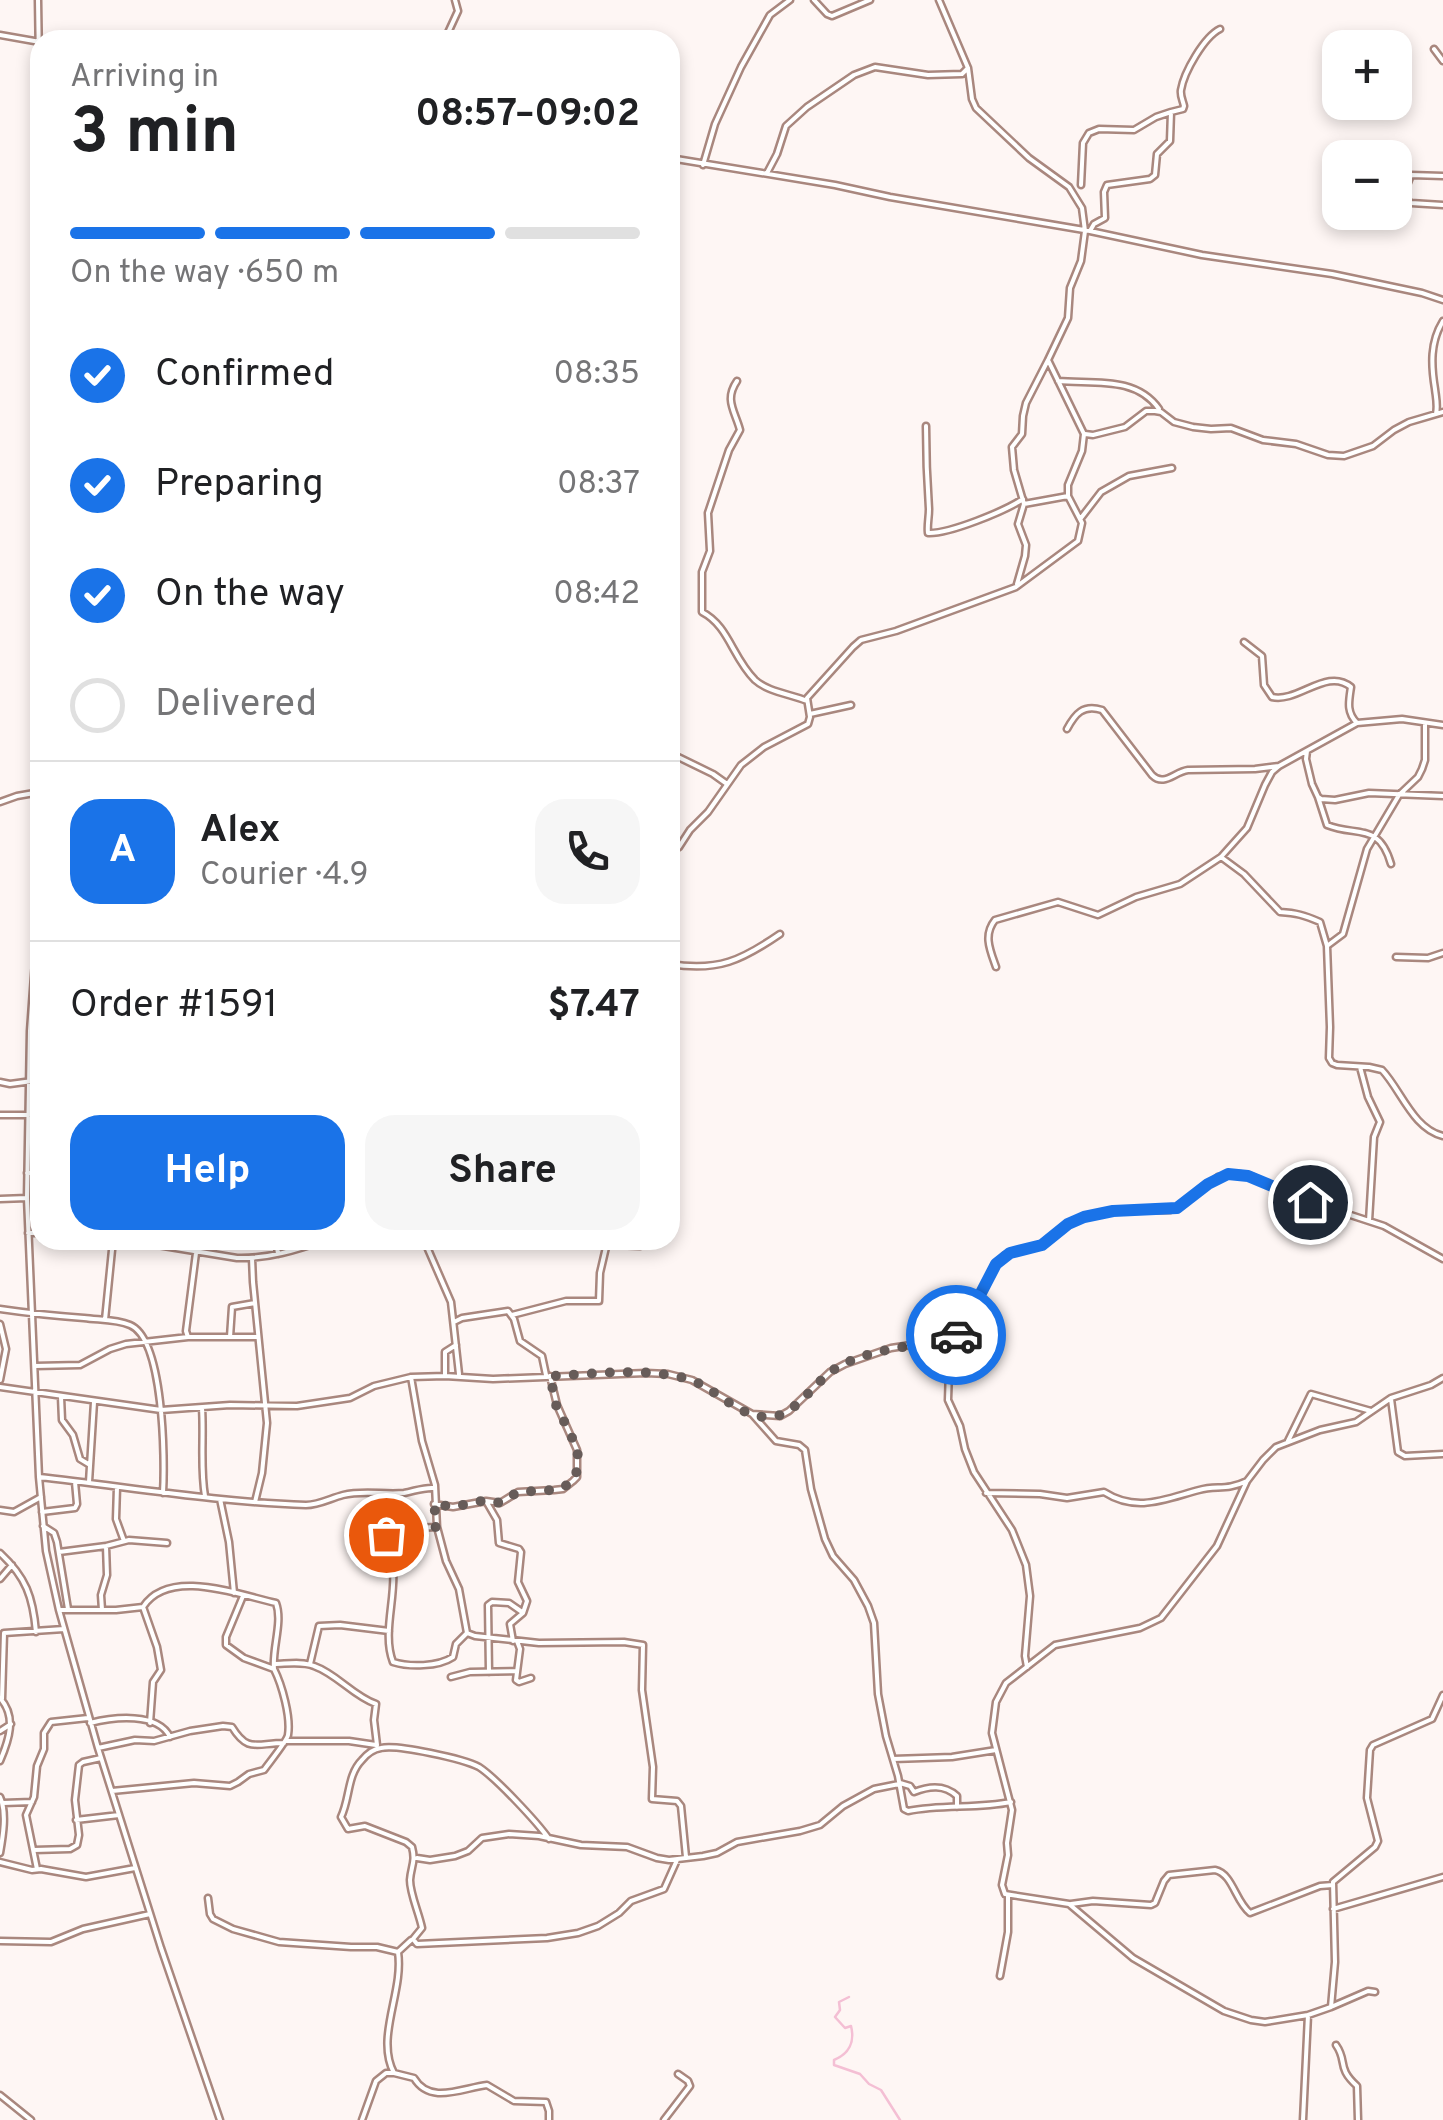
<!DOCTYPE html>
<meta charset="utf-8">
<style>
:root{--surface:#fff;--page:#f6f6f6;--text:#202124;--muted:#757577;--line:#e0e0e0;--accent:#1a73e8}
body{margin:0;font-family:Overpass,sans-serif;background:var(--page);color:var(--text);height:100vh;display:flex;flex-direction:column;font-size:38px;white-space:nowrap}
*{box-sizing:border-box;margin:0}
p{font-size:32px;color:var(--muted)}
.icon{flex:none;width:55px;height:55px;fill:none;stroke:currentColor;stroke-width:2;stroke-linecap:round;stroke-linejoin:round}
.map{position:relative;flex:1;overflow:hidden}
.details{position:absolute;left:30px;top:30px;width:650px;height:1220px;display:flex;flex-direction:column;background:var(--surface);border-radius:30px;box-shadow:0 5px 15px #0003}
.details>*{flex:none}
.fabs{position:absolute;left:1322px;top:30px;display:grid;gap:20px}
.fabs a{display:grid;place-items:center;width:90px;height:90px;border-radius:20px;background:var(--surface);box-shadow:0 5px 15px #0003;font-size:50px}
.pin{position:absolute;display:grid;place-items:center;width:85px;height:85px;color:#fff;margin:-42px;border:5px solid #fff;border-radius:50%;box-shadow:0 2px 10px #0007}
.courier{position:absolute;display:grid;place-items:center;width:100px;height:100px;margin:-50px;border:8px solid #1a73e8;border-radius:50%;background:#fff;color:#222;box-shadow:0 2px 12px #0007}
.overview em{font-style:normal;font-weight:700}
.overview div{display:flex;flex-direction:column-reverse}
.overview{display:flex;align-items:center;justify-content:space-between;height:170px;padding:0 40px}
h1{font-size:65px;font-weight:700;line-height:75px}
.bar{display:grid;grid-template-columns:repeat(4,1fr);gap:15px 10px;align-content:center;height:120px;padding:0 40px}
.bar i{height:12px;border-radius:8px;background:var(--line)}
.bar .selected{background:var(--accent)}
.bar p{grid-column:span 4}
.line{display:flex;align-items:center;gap:25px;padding:0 40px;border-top:2px solid var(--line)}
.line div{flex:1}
.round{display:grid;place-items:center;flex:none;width:105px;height:105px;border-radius:30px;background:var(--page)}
ol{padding:0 40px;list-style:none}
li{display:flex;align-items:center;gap:30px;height:110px}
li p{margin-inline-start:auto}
li .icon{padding:10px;border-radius:50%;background:var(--accent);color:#fff;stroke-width:4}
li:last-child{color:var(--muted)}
li i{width:55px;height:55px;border:5px solid var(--line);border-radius:50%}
.primary-button{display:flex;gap:20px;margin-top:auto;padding:20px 40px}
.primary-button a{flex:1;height:115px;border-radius:30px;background:var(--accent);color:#fff;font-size:40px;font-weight:700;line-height:115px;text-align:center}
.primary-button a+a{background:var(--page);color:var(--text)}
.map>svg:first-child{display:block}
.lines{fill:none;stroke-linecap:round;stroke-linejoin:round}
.stream{stroke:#f4bfd4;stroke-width:2.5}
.minor-casing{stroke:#a9877e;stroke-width:9}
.minor{stroke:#fff;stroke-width:4}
.done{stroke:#675c59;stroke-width:10;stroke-dasharray:0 18}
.route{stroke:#1a73e8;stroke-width:12}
</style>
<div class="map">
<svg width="1443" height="2120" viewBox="0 0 1443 2120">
<rect width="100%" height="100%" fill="#fef6f4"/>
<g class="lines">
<path class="stream" d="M849,1997l-10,5 1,8 -5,7 10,11 6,-2c4,16 -2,28 -17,34v5l26,9 9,10 12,6 19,30"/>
<defs>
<path id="minor" d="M38,0l2,125
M814,0l13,14 5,2 38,-16
M0,35l40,7
M446,37l12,-26 -3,-11
M1434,49l9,12
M670,158l165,27 55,12 200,34 112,24 130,19 90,19 21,7
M703,165l12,-41 26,-57 29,-52 20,-15
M767,173l10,-19 9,-28 21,-19 47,-32 21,-8 53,8 34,-1 6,-6
M1081,185l2,-42 6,-10 10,-4 35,1 22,-13 15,-5
M1402,196l9,7 32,2
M1393,222l18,-47 32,1
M1090,231l4,-7 11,-6 -1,-26 3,-7 43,-6 5,-4 2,-21 13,-13 1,-29 12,-3 1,-3c-1,-5 -4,-10 -3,-16 3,-18 23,-53 39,-61
M737,381c-13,19 -2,30 3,49l-11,20 -21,63 2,38 -8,21v40c27,14 30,45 53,68 13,12 35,14 52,21
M1058,381c36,3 78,-5 101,28
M1436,414c2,-9 0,-16 -1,-25 -4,-24 -5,-47 8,-68
M926,426c0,28 1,55 3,83 0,9 -2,16 -1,24 21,1 77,-22 95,-34
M1085,434l8,1 32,-8 21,-16h9l6,1 13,10 19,5 18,2 20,-1 32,12 33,4 32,11 16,1 29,-10 21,-16 15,-8 34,-10
M1024,504l44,-8
M1081,518l20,-26 28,-16 43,-8
M1017,584l8,-28 1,-11 -8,-21 6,-20 -10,-34 -2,-23 10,-13 1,-18 3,-13 22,-43
M1244,642l18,14 2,29 8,12c26,6 55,-30 79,-10 -2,14 -5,25 6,36
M810,714l41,-9
M1425,723v37l-3,9 -4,8 -19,18 -32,54 -24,85 -16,12 3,81 -1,31 3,5 5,2 32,2 13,3c19,20 31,59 61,66
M1067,729c8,-15 16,-25 35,-19l50,65c12,12 22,-3 36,-5l67,-1 24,-3
M1307,751l-1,8 6,25 6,13 3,2 14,1 34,-7 74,3
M670,753l43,21 14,10
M1318,797l9,28c30,12 52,-3 64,39
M0,802l17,-6 23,-4
M670,853l9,-6 11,-17 18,-18 33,-47 23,-18 44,-23 2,-7 -3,-19 46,-51 8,-7 35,-9 120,-44 62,-46 4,-18 -14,-27v-11l14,-34 2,-17 -36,-74 20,-42 2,-30 11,-27 4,-30 -3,-23 -13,-21 -40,-29 -53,-50 -4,-9 -4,-31 -29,-68
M1221,857l23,17 36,38c16,1 24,3 40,10l7,24
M40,892l-10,139 -3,167 12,279 7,74 13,59 39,138 63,200 59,172
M1396,957l32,1 15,-5
M670,964c48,8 72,-4 110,-30
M996,967c-6,-17 -13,-32 -1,-47l63,-18 40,13 38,-18 44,-13 41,-27 26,-29 18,-43 7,-13 7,-6 78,-43 45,-4 41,6
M1360,1067l8,30 12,25 -6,15 -5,84
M0,1082l10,2 30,-4
M0,1115h29
M27,1173h13
M0,1199l27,-1
M28,1233h12
M127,1240l110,18c31,1 59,-8 88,-18
M276,1240l2,14
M424,1240l27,62 8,72
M600,1240l14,5 26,1
M196,1253l-10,78 2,6h69
M252,1258l1,24 14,141 -5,50 -7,29
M0,1309c27,4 56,7 84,9 15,2 32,1 46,7 34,14 35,135 33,168
M512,1315l54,-14h33l1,-28 7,-30
M105,1320l8,-80
M454,1322l8,-4 46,-7 6,8 6,22 22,15 4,19
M0,1324l6,25 -6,31
M230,1337l2,-30 23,-4
M950,1339l-2,61 12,26 5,23 9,23 38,58 14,35 4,31 -5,60 2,11
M35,1366l45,-1 30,-16 16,-5 62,-7
M445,1374v-22l11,-7
M411,1377l11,64 13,44 2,42 9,34 13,28 8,44 8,3 64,7 85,-1 19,3 -1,45 11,77 -1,32 25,2 4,5 5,51
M0,1387l161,23 69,-5 67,1 53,-8 24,-12 37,-9 34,-1 48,3 153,-6 22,1 24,6 60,34 28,2 9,-5 41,-39 15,-8 46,-16 59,-9 12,-10 34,-65 9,-9 37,-10 26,-21 17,-7 28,-6 57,-1 12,-5 36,-28 19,-3 11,1 63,27 73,24 59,33
M61,1397l1,23 11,15 7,24 10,6
M1391,1399l7,53 7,4 38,-2
M202,1408c2,29 -2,60 3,88
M752,1414l24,27 23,4 6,5 6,39 14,50 8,17 21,24 14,26 6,17 4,71 8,42 12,40 6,33 4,2c34,-7 69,-2 103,-9
M1288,1441l23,-47 60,17
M39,1477c90,10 178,25 267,28 13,0 25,-7 37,-10 21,-5 41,0 61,-2 11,-2 20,-6 30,-5
M89,1482l5,-80
M117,1487l-1,32 8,22
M986,1493l54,1 27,4 37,-6c33,21 61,7 95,-2 18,-5 27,1 48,-9
M379,1495l5,11 4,23 49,-2
M220,1499l9,43 5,51
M486,1501l11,19 2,23 20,6 2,3 -3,30 9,19 -4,12 -13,11 3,17
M434,1504l19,3 33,-6 14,2 18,-11 36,-2 9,-1 10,-8 4,-4v-27l-20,-45 -7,-29
M0,1510l14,2 27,-15
M42,1512l33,-4 2,-4 -2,-22
M43,1526l11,7 3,9 11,67
M388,1529c-2,13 3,25 5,39 3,30 -11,66 0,94 16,5 45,5 60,-5l3,-13 11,-11
M59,1552l47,-6 23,-6 38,3
M0,1553c26,24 33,44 36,79
M0,1579l12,-14
M59,1610h57l27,-3
M102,1610l-1,-15 6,-20 -1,-29
M517,1641l3,8 -4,31 3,2 12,-4
M274,1664c12,0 28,-3 40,2 23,8 39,30 62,38l-2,16 3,25
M310,1664l9,-38 21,-1 49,6
M489,1672l-1,-67 4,-3 17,1 13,9
M451,1677l19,-5 47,-1
M0,1698c17,19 9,42 0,63
M2,1699l2,-66 60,-4
M90,1723c24,-6 68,-11 80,14
M150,1723l3,-41 8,-12 -4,-23 -14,-40c26,-40 96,-12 133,-4 7,19 -4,45 -2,66
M0,1731l11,-7
M286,1741h63l27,4
M98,1748l37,-8 19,1 36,-10 33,-5 9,1c16,26 24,16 52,16
M893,1759l59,-2 44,-7
M900,1783l10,3 4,6c15,-6 30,-8 43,4v11
M112,1791l82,-8 36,3 8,-4 11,-8 15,-4c4,-6 23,-29 24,-35 3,-18 -6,-50 -14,-66l-30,-11 -18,-13v-8l17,-41
M0,1797c7,15 3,39 0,56
M3,1803l29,-1
M76,1820l43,-5
M549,1839c-12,-17 -53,-61 -70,-72 -15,-8 -82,-23 -98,-19 -8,1 -14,6 -19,12 -15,15 -12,39 -21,57l7,12 17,-3 41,16 6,5c4,15 -1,19 -2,33 0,14 9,33 12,48l-9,11 4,5 130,-6 31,-5 20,-7 21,-13 12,-12 33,-12 13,-29
M34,1850l36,-1 7,-4 2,-10 -4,-35 4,-35 4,-3 18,-4
M417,1858l13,2 25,-4 13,-5 14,-13 27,-4 30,2 42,9 46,2 30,11 12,2 34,-4 14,-3 20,-11 63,-11 20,-6 23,-19 31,-17 25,-5
M0,1862l32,8 9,-1 45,8 49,-9
M37,1869l-11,-54 8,-18 3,-31 7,-17v-16l7,-11 37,-4
M208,1898l2,16 3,5 20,10 46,13 72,5h26l21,5
M1071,1904l22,-3 58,4 4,-2 9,-22 5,-6 46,-5c18,4 20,31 35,43l70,-27 13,-1
M1333,1909l110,-32
M411,1940l-13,12c6,40 -23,85 -4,121l20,5c16,27 48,10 73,7l27,16 32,1 3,9v9
M0,1941l51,1 32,-13 67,-15
M1000,1976l8,-44v-36
M1331,2007l37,-16 7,1
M1308,2015l-43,7 -14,-2 -27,-9 -91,-53 -64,-54 -64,-10 -3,-9 6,-30 -1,-12 5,-33 -20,-77 4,-31 10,-19 49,-38 85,-17 21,-10 56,-72 30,-65 16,-21 13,-13 44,-17 36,-8 35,-24 40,-13 12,-7
M1336,2045c12,17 0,22 21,41l1,34
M0,2095l31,25
M362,2120l14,-39 10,-8h8
M664,2120l26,-34 -2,-5 -10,-7
M1303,2120l5,-105 23,-8 4,-45 -2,-80 42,-35 3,-6 -11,-43 3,-48 3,-5 59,-26 11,-24"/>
</defs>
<use href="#minor" class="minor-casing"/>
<use href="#minor" class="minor"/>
</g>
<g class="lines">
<path class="done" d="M386,1535l2,-6 49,-2 -3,-23 19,3 33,-7 14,3 18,-11 36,-2 8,-2 11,-7 3,-4 2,-27 -22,-45 -6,-29c45,-2 94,-9 138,3 29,9 51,40 83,38 25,-1 45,-38 67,-50 34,-19 74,-20 112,-28l6,-4"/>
<path class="route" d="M956,1335l10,-13 30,-58 14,-11 32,-8 26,-21 16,-7 29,-6 64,-3 31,-24 20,-10 20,2 62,26"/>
</g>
</svg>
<div class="fabs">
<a>+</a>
<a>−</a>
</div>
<div class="pin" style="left:386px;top:1535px;background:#ea580c"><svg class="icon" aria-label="bag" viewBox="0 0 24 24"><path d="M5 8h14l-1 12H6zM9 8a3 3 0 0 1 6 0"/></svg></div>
<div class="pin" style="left:1310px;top:1202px;background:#1f2937"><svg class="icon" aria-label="home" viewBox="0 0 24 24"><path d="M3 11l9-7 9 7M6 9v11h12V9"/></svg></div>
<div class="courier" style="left:956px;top:1335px"><svg class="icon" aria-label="car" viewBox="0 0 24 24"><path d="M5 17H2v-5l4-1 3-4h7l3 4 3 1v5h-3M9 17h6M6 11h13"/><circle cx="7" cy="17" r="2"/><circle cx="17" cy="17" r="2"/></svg></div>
<section class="details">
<div class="overview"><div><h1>3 min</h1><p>Arriving in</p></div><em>08:57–09:02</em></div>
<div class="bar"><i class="selected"></i><i class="selected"></i><i class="selected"></i><i></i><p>On the way · 650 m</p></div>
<ol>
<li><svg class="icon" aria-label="check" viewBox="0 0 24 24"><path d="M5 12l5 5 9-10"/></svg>Confirmed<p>08:35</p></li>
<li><svg class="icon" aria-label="check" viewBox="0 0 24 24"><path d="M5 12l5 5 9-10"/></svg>Preparing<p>08:37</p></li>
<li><svg class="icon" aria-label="check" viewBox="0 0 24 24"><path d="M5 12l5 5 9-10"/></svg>On the way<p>08:42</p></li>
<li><i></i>Delivered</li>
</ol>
<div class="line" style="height:180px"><b class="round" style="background:var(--accent);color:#fff">A</b><div><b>Alex</b><p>Courier · 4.9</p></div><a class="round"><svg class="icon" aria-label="phone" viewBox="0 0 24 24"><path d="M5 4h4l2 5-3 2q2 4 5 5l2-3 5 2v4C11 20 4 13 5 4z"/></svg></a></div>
<div class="line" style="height:130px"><div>Order #1591</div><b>$7.47</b></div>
<div class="primary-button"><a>Help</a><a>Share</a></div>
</section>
</div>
